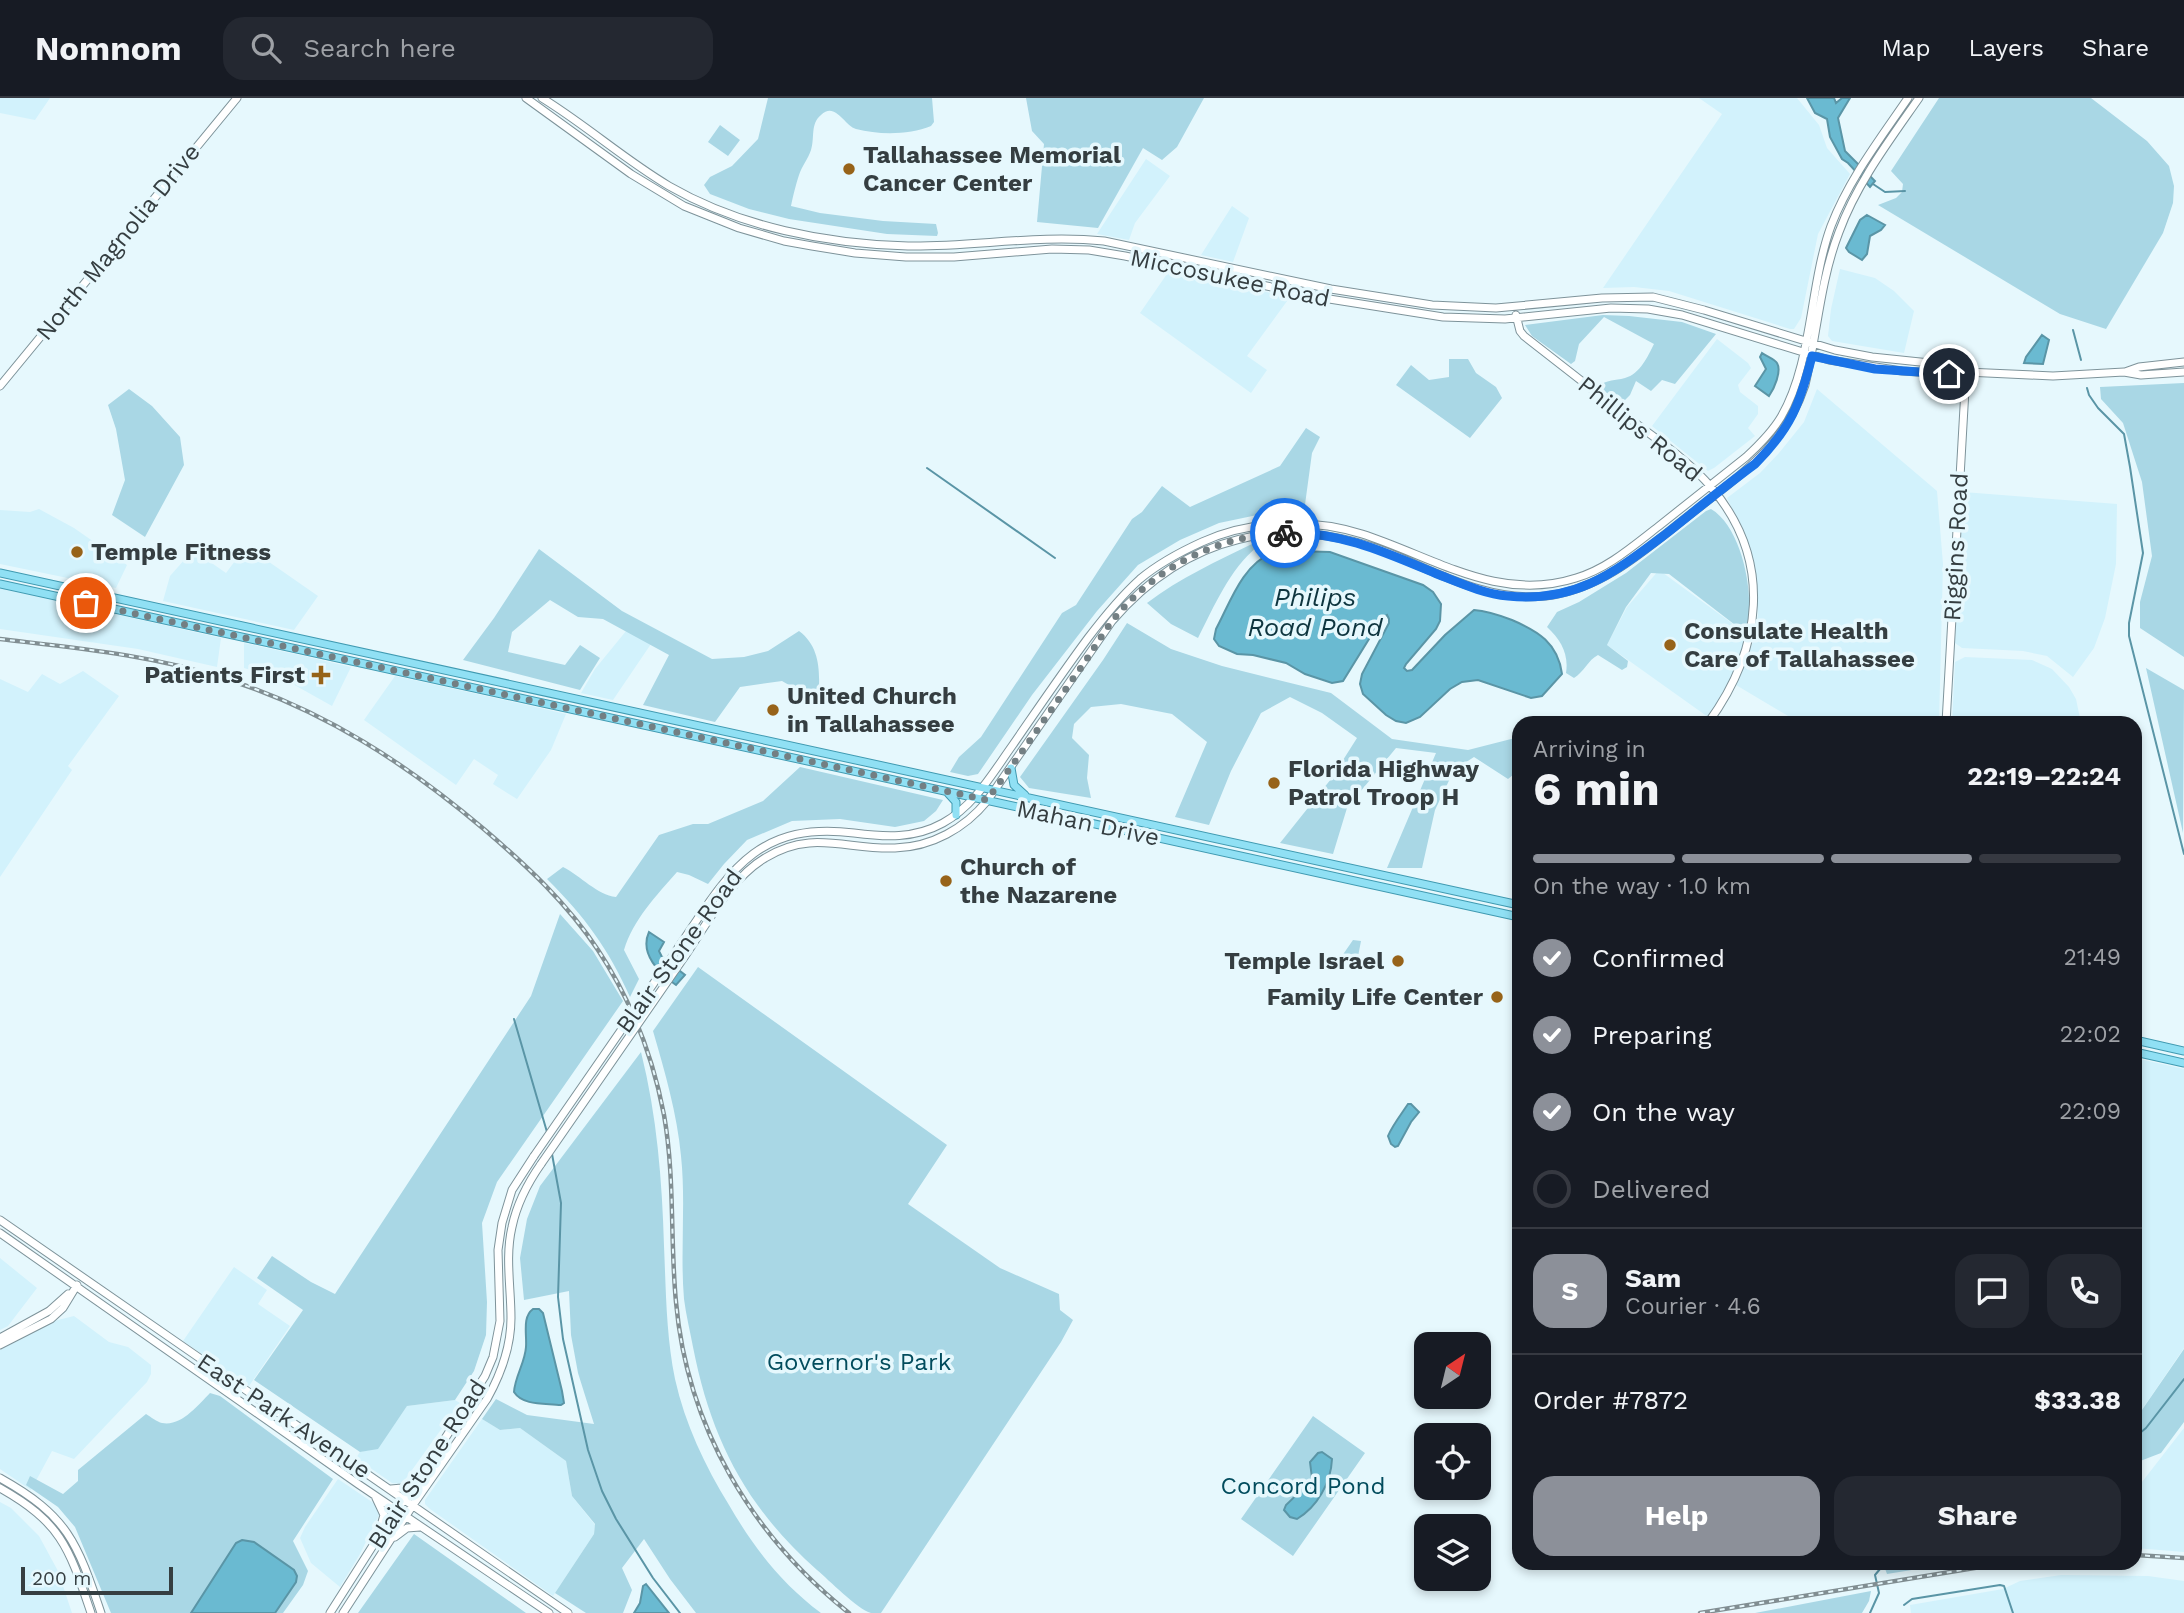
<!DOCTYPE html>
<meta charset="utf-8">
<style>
:root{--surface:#171b24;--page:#242831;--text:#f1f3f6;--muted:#9ea1a6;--line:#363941;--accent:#8c9099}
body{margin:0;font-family:"Work Sans",sans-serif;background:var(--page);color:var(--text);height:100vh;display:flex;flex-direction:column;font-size:26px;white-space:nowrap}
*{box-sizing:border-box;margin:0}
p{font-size:23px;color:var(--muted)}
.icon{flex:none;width:38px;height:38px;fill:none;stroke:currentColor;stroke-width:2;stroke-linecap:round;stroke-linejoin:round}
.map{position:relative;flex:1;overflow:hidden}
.drawer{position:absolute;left:1512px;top:618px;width:630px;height:854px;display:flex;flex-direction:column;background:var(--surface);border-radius:21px;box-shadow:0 4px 10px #0003}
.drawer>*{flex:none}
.needle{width:46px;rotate:35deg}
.buttons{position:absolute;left:1414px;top:1234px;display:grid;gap:14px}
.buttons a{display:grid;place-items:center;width:77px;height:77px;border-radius:14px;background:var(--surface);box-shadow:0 4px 10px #0003;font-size:35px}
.scale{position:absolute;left:21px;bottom:18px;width:152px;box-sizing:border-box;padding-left:7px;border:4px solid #353e41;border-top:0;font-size:19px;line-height:24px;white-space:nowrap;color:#353e41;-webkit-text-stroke:5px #e6f8fd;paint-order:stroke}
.pin{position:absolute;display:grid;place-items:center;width:60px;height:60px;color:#fff;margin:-30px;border:4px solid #fff;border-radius:50%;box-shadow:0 2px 7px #0007}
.courier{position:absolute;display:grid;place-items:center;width:70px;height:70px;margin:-35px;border:5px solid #1a73e8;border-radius:50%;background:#fff;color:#222;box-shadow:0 2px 9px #0007}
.head em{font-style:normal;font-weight:700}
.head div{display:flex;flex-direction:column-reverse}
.head{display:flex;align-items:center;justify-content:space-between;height:119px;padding:0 21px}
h1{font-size:46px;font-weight:700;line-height:52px}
.bar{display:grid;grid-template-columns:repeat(4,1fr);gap:10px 7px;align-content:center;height:84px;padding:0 21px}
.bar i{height:9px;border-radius:5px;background:var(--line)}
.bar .active{background:var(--accent)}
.bar p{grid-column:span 4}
.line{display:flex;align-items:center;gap:18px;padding:0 21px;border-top:2px solid var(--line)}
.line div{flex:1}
.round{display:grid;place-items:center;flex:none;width:74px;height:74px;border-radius:21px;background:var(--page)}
ol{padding:0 21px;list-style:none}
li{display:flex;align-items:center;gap:21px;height:77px}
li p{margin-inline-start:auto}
li .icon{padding:7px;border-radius:50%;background:var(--accent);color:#fff;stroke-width:4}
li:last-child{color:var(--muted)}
li i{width:38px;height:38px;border:4px solid var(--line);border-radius:50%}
.button{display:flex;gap:14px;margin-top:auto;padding:14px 21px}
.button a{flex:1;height:80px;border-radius:21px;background:var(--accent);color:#fff;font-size:28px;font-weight:700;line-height:80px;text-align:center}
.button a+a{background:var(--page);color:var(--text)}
header{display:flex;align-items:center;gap:42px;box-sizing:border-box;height:98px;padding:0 35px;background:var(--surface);border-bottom:2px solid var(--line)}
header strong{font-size:33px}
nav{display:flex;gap:38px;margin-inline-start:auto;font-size:24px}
.search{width:490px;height:63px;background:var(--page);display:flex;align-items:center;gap:18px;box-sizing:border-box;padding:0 24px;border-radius:21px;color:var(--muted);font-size:26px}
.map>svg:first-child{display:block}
.built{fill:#d2f2fc}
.green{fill:#a9d7e5}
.water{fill:#6abad1;stroke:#5a95a6;stroke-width:2}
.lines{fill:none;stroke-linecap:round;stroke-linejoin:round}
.stream{stroke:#5a95a6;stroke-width:2}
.secondary-casing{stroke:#7e939a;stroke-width:9}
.primary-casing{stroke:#409ab1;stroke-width:9}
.secondary{stroke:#fff;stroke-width:7}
.primary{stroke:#90e0f4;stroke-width:7}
.rail-casing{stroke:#818e92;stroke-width:4.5}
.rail{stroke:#e6f8fd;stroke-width:2;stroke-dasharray:5;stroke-linecap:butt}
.secondary-bridge-casing{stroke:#7e939a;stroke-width:9;stroke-linecap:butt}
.secondary-bridge{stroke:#fff;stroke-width:7}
.done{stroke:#737f83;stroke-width:7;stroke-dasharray:0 12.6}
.route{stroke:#1a73e8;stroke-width:9}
.poi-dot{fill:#976319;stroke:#e6f8fd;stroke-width:2.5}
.labels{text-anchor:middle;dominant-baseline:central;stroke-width:7;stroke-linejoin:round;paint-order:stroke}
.poi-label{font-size:24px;font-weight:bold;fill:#353e41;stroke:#e6f8fd;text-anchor:start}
.street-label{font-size:24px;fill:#353e41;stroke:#e6f8fd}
.park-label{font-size:24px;fill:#024c5d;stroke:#e6f8fd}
.water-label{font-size:26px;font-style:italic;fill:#0e353f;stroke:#e6f8fd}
</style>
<header>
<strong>Nomnom</strong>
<div class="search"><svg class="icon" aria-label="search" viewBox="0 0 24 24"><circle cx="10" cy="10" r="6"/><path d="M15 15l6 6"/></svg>Search here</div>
<nav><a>Map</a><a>Layers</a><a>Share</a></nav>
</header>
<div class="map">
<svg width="2184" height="1515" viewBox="0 0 2184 1515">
<rect width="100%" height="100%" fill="#e6f8fd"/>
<path class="built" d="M0,0h50l-15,22 -35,-7z
M1699,0h98l22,27 8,23 23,26 -32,60 -17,84 -7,11h-4l-121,-38 -35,-4 -31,1 119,-174z
M1146,61l24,17 -35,47 -6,17 -32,-6z
M1232,108l17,12 -16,44 -32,-7z
M1840,171l35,9 19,13 20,20 -10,42 -72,-12 -4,-5 3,-27z
M1169,173l121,26 -43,59 20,14 -16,23 -111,-80z
M1717,241l31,24 3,5 -13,17 2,7 18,14v8l-10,14 7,8 -41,32 -6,3 -56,-45z
M1817,291l120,102 6,73 -4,159h-139l-64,-38 17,-43 5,-27 -2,-37 -4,-19 -13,-36 -12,-25 33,-25 19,-20 25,-31z
M1963,394l154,12 -1,60 -11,54 -11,30 -21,29 -26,-21 -24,-5 -61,-3 -7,-5z
M39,411l35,19 53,37 -11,23 -116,-24v-54l30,2z
M246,448l72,50 -24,34 -131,-29 7,-25 23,-26 33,23z
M1659,472l89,65 -6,19 -14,35 -20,28 -101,-72 20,-38z
M0,490l221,50 -4,29 -79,-18 -138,-20z
M631,527l22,16 -40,59 -32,-7 14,-24z
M244,545l60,13 47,11 -19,39 -41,-23 -47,-15z
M1965,559l67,3 20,9 17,18 7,12 5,24h-129l3,-61z
M83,573l36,25 -51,70 4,4 -72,107v-198l28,13 14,-18 18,10z
M395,578l114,25 57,13 -15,36 -34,49 -24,-15 5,-9 -24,-16 -18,26 -92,-65z
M2135,960l49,11v279l-43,63 -6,6v-183l6,-9 -6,-6z
M0,1160l37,30 -29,38 -8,4z
M234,1169l33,23 -9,14 32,22 -41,60 -66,-45z
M74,1218l35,26 19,5 23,18v9l-4,8 -73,77 -22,-8 -21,39 -31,-21v-119l54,-29z
M455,1302l5,3 -58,81 -10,-1 -36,-25 4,-6 18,-4 29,-42z
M482,1321l18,11 20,-2 46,33 6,35 23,29 -1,9 -41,62 -123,-87 -5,-5v-4z
M2184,1330v124l-49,-4v-57z
M338,1381l37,25 5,9 -20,41 -20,33 -29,-24 -11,-25 5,-11z
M0,1404l11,6 28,28 19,35 14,42h-72z
M2061,1477l87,1 36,5v32h-273l-1,-8 93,-16 17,-8z"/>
<path class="green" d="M768,0h164l2,24 -3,4c-22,9 -52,9 -75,3 -12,-4 -21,-28 -35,-14 -11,9 -6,23 -10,35 -3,9 -9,16 -12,25 -3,9 -6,21 -8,31l29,7 63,8 53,3 2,9 -1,3 -50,-2 -98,-15 -40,-10 -39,-15 -6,-9 6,-8 22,-11 26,-27z
M1026,0h178l-27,49 -15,13 -19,-12 -45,80 -61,-6 7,-78 -12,-13z
M1939,0h152l56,43 22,25 5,20 -1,17 -10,30 -57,96 -46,-15 -182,-109 18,-7 6,-6 1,-8 -12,-13z
M720,27l20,15 -12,16 -20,-14z
M1603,217l26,1 53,6 34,12 -41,50 -13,-4 -11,11 -15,-10 -6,14 -9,9 -23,-18c11,-7 16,-5 27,-8 15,-4 23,-22 29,-34l-50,-27 -25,27 -4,17 -4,3 -39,-28 -7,-11z
M1449,261h19l8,14 20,14 6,11 -32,40 -74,-53 15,-20 18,15 20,-3z
M2184,285v274l-44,-29v-26l12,-46 -10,-74 -19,-59 -22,-24 -1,-12z
M129,291l23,17 28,31 4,28 -39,72 -33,-22 13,-35 -9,-51 -8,-24z
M1306,330l14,9 -8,16 -8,59 -42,2 -43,9 -39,17 -42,25 -41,46 -65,84 -54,79 -10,2 -18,-4 9,-15 22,-20 81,-124 14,-8 56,-86 10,-7 20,-26 28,21 90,-41z
M1711,411c31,18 44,86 36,118l-4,3 -4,-2 -70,-54 -18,-1 -25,34 -19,38 21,16 -1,6 -5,3 -24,-15c-10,5 -14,17 -24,23l-8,-5c3,-19 -5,-33 -19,-46l10,-15 22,-10 47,-29 80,-62z
M1254,445l4,3c-29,24 -43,59 -60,92l-27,-14 -24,-21c33,-25 70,-42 107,-60z
M539,451l83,62 90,48 32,-2 24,-6 31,-20c23,17 21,45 19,71l-36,-21 -42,6 -25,35 -72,-17 26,-50 -66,-36 -25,-2 -28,-17 -38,32 -4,20 57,13 15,-20 20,13 -20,32 -117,-30 31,-42z
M1127,525l44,26 51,17 109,27 61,46 76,11 51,-13v33l-11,9 -34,-22 -20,13 -19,40 -13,58h-35l49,-115 -40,-5 -49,60 -14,46 -53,-11 51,-64 26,-41 -35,-25 -32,-16 -29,16 -30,58 -22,54 -34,-8 32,-75 -35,-28 -51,-10 -30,3 -17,17 -2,14 17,17 -2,23 4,20 -62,-10 -9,-11 83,-117z
M2146,570l38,22 -1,143z
M800,669l143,33 -7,11 -12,10 -29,6 -55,-8 -48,2 -45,19 -23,24 -16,20 -19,-9 -12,-3c-21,24 -44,48 -53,78l15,29 -9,18c-22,-49 -45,-80 -83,-118l16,-12c18,9 34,28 53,30l43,-62 34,-11h15l55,-23z
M560,816l33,37 30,50 -126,181 -15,41 5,79 -1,33 -12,36 -19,29 -48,6 -29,43 -18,3 -106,-72 49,-70 -46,-32 15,-22 39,26 24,12 196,-298z
M1353,842l8,1 -6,31 -20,-6z
M698,869l249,178 -39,59 92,64 59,26 1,16 13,10 -12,22 -180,271c-3,0 -7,0 -10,0 -14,-4 -42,-33 -54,-43 -71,-63 -106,-131 -124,-223 -3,-16 -7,-32 -9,-48 -4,-47 2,-96 -3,-143 -4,-42 -16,-84 -28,-125z
M641,954c16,64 21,128 23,194 2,44 2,89 11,133 10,45 30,87 54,126 25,43 52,78 92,108h-125l-26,-34 -26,-40 -22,29 10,22 -9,23h-37l-31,-20 39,-59 1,-10 -23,-28 -6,-35 -46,-33 -20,2 -18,-11 14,-20 31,16 67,9 -16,-51 -7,-38 -2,-44 -45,9 -4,-42 7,-39 13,-33z
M2184,1251v73l-23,31 -26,10v-43z
M210,1295l10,3 113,83 -40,62 15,30 -5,14 -20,28h-172l-36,-86 -17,-20 -32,-22 4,-9 33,18 15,-13v-11l68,-56c5,3 11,8 16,9 19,4 36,-18 48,-30z
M1313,1318l52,37 -72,103 -52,-37z
M414,1436l112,79h-168z
M1883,1465h72l-68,11z
M1871,1493l-2,10 -7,12h-107z"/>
<path class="water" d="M1807,0h27l2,5 6,-5h8l-12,20 7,33 30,30 -5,6 -22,-24 -6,-4 -12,-22 -3,-18 -12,-6z
M1867,117l18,10 -4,5 -11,6 -3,18 -5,6 -13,-8 -3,-4 14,-28z
M2042,237l7,5 -6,24 -19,-1 2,-6z
M1762,255c4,3 13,6 15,10 5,8 -3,26 -8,33l-14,-10 11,-17 -6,-12z
M1295,453l35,1 93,33 10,7 8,12 -1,17 -4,8 -30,35 -2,4 3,3 5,-1 33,-35 29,-25c14,1 25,5 38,10 26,11 46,23 50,54l-20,22 -11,2 -53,-18 -16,2 -12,7 -30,28 -14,6 -10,-2 -10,-6 -23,-21 -3,-10 2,-10 27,-51v-4l-2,-4 -5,3 -39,63 -11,2 -27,-9 -19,-11 -33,-8 -16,-1 -18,-8 -5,-7 2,-10c14,-26 26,-64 56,-76 7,-3 16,-2 23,-2z
M649,834l15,10 -5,9 3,6 23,18 -9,10c-16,-11 -37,-31 -27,-53z
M1408,1006h3l8,8 -8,10 -13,24 -3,1 -4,-3 -3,-8c4,-10 14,-23 20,-32z
M533,1211h6l4,4 19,78 2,12 -3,2c-16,-2 -38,1 -47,-13 1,-16 11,-29 12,-45 1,-13 -4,-30 7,-38z
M1322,1354l10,7c-1,24 -15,48 -35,60l-7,-2 -6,-7 2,-5 24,-23 2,-4 -2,-16 8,-9z
M242,1442l12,2 40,28 3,6 -1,6 -21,31h-84l45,-70z
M646,1486l23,29h-35l6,-10 3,-17z"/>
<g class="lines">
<path class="stream" d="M1873,86l12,8 20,-1
M2073,232l8,30
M2087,290l2,7 9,13 26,26 6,33 13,86 -14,70v13l55,218
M927,370l128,90
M514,921l33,113
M552,1056l9,49 -3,94 5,42 25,111 14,41 14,28 37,59 27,35
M2135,1339l11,-9 38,-49
M1904,1507l8,-6 88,-14 4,1 9,27
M1870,1515l9,-20 -4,-18 10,-12"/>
<defs>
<path id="secondary" d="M526,0l105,76 53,32 55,22 45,13 28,5 43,7 51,4h48l98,-8 37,1 36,6 198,42 120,19 62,2 106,-11 37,1 34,6 147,45 73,11 47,3 17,-2 87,4 71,-4 17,3 43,-3
M542,0c44,27 83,62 127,88 71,41 158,58 239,60 67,1 130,-12 196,-5l227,48 101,16 64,3 106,-10 51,-1 51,13 131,40 37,7 77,8 16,6
M1516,217l4,16 4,5c38,30 76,59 114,89 25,19 53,38 73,62 63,74 51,162 -3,236
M2125,274l14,-5 45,-5
M0,288l237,-288
M1946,625l20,-351
M676,853c50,-73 77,-131 178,-118 31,4 60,6 89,-10 31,-17 49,-49 69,-77 25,-36 50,-73 76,-108 16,-21 32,-41 52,-59 18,-15 40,-27 62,-37 49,-22 109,-24 160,-8 72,23 136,69 214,44 31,-9 57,-32 83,-52 29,-23 58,-46 87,-69 13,-12 26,-25 35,-40 32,-55 28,-131 50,-191 18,-47 49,-87 77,-128
M685,858c22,-32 46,-78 80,-98 46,-29 82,-8 130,-10 37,-1 70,-20 92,-47l125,-180c74,-86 172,-109 277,-68 51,21 100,49 157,43 60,-7 104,-51 150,-86 48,-38 89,-65 109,-125 12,-50 15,-104 34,-153 18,-49 50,-91 80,-134
M0,1122l568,393
M0,1135l358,251 191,129
M0,1240l49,-27 19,-17
M0,1247l51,-26 12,-11 14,-23
M0,1380c68,38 77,64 101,135
M0,1390c62,35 69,60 91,125
M391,1391l11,-1 14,-7
M376,1400l8,17 -4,14
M395,1439l12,-9 13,-1
M330,1515l49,-77 56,-82 50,-78 8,-19 7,-36 -2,-71 4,-27 10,-33 22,-34
M343,1515l70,-108 74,-106c14,-25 24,-52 24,-81 0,-31 -6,-61 1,-91 5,-24 15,-43 29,-63"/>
<path id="primary" d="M0,475l1519,332
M0,486l1519,333
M1011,670l3,17 11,10
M947,694l9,10v13
M2135,942l49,11
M2135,954l49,11"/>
</defs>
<use href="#secondary" class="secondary-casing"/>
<use href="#primary" class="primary-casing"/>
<use href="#secondary" class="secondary"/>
<use href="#primary" class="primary"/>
<defs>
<path id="rail" d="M0,541c76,9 153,16 226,40 98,31 181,85 259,151 42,36 82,73 113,120 33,50 55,107 66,165 11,62 6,125 12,187 11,125 76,234 173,311
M2135,1457l49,3
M1700,1515l305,-50"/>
</defs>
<use href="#rail" class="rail-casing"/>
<use href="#rail" class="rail"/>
<defs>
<path id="secondary-bridge" d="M534,1058l142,-205
M541,1066l144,-208"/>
</defs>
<use href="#secondary-bridge" class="secondary-bridge-casing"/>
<use href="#secondary-bridge" class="secondary-bridge"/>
</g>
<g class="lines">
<path class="done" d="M86,505l901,197c31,-42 60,-84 90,-127 13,-17 23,-36 36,-53 41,-52 105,-85 172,-87"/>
<path class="route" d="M1285,435c55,-2 102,20 152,41 23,9 47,20 71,22 69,7 107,-24 159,-63 29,-23 58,-47 88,-69 36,-36 45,-60 57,-108l63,13 74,5"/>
</g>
<g class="poi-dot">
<circle cx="849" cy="71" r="7"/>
<circle cx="77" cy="454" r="7"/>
<circle cx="1670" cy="547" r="7"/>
<path d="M317.5 566.5h7v7h7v7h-7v7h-7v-7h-7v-7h7z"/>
<circle cx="773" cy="612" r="7"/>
<circle cx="1274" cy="685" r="7"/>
<circle cx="946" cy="783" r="7"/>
<circle cx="1398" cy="863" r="7"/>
<circle cx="1497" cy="899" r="7"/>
</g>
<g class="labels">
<g class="poi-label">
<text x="863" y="57">Tallahassee Memorial<tspan x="863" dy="28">Cancer Center</tspan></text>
<text x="91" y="454">Temple Fitness</text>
<text x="1684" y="533">Consulate Health<tspan x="1684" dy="28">Care of Tallahassee</tspan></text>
<text x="305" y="577" text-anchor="end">Patients First</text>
<text x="787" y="598">United Church<tspan x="787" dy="28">in Tallahassee</tspan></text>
<text x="1288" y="671">Florida Highway<tspan x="1288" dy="28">Patrol Troop H</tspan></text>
<text x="960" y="769">Church of<tspan x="960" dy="28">the Nazarene</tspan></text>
<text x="1384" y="863" text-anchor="end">Temple Israel</text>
<text x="1483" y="899" text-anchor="end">Family Life Center</text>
</g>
<g class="street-label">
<text transform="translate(118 144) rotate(-51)">North Magnolia Drive</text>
<text transform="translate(1230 180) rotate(12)">Miccosukee Road</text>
<text transform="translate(1640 331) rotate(39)">Phillips Road</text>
<text transform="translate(1956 449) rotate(-87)">Riggins Road</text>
<text transform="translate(1088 725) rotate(12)">Mahan Drive</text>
<text transform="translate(679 853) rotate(-54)">Blair Stone Road</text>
<text transform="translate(284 1318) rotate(34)">East Park Avenue</text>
<text transform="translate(427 1366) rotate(-57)">Blair Stone Road</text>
</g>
<g class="park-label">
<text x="859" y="1264">Governor's Park</text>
<text x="1303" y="1388">Concord Pond</text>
</g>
<g class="water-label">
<text x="1315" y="499">Philips<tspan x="1315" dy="30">Road Pond</tspan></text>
</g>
</g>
</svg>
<div class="buttons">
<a><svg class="needle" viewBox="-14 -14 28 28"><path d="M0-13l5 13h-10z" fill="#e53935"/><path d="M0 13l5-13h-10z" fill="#9ea1a6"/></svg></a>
<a><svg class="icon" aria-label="locate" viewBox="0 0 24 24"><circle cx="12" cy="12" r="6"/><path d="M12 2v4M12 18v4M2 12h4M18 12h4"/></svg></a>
<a><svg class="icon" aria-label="layers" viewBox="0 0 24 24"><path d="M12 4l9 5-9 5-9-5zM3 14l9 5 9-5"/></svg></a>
</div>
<div class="scale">200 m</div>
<div class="pin" style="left:86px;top:505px;background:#ea580c"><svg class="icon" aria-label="bag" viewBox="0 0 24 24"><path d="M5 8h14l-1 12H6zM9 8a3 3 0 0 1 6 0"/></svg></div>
<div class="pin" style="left:1949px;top:276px;background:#1f2937"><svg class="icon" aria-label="home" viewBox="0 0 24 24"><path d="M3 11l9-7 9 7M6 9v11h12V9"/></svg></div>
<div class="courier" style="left:1285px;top:435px"><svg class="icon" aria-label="bike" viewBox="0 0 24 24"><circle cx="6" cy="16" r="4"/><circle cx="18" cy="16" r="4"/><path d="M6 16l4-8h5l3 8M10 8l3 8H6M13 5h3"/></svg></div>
<section class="drawer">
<div class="head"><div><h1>6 min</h1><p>Arriving in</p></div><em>22:19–22:24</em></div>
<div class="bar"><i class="active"></i><i class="active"></i><i class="active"></i><i></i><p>On the way · 1.0 km</p></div>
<ol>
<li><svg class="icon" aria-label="check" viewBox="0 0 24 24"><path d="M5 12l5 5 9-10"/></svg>Confirmed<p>21:49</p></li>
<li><svg class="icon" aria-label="check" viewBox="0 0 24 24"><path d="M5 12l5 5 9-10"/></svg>Preparing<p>22:02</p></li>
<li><svg class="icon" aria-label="check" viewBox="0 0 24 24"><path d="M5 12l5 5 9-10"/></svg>On the way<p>22:09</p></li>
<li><i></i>Delivered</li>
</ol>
<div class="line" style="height:126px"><b class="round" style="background:var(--accent);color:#fff">S</b><div><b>Sam</b><p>Courier · 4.6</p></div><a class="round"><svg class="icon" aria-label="chat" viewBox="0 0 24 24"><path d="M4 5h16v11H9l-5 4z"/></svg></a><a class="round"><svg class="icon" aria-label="phone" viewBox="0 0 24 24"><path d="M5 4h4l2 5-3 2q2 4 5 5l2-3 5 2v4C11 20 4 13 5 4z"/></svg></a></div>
<div class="line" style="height:91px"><div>Order #7872</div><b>$33.38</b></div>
<div class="button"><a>Help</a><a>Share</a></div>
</section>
</div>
